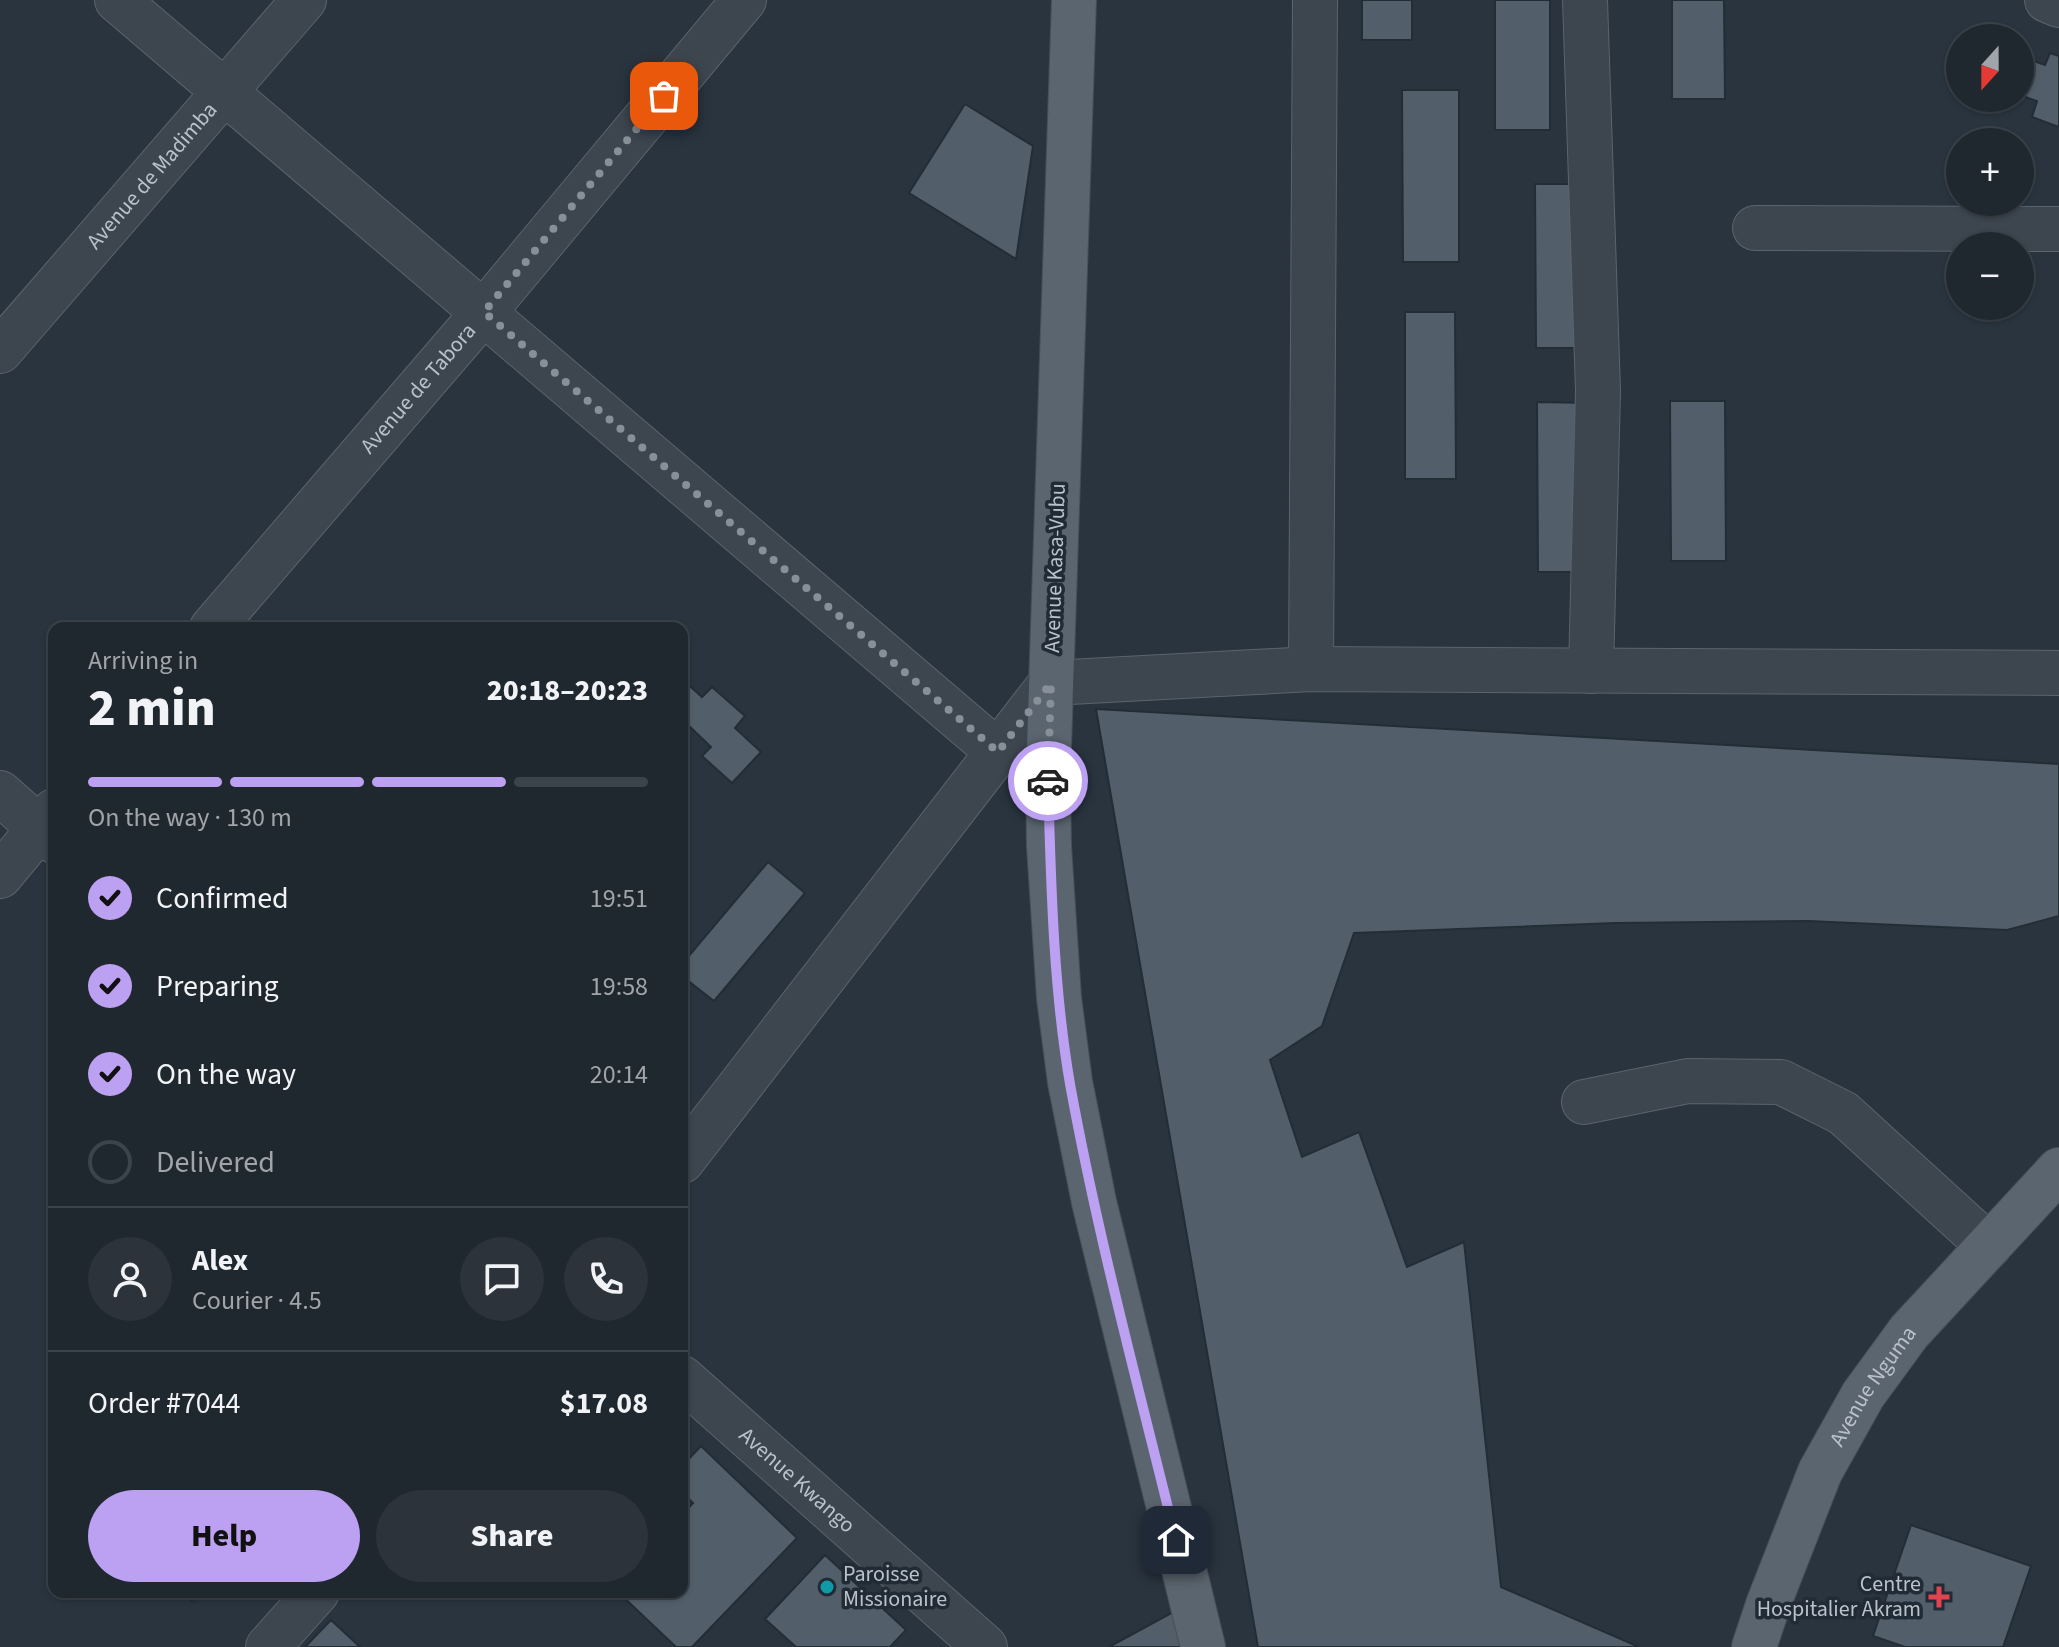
<!DOCTYPE html>
<meta charset="utf-8">
<style>
:root{--surface:#1f272f;--page:#2c333b;--text:#f1f3f6;--muted:#a1a5aa;--line:#3c444b;--accent:#bca0f2}
body{margin:0;font-family:"Source Sans 3",sans-serif;background:var(--page);color:var(--text);height:100vh;display:flex;flex-direction:column;font-size:30px;white-space:nowrap}
*{box-sizing:border-box;margin:0}
p{font-size:26px;color:var(--muted)}
.icon{flex:none;width:44px;height:44px;fill:none;stroke:currentColor;stroke-width:2;stroke-linecap:round;stroke-linejoin:round}
.map{position:relative;flex:1;overflow:hidden}
.sheet{position:absolute;left:48px;top:622px;width:640px;height:976px;display:flex;flex-direction:column;background:var(--surface);border-radius:16px;box-shadow:0 2px 6px #0004,0 0 0 2px var(--line)}
.sheet>*{flex:none}
.needle{width:52px;rotate:201deg}
.controls{position:absolute;left:1946px;top:24px;display:grid;gap:16px}
.controls a{display:grid;place-items:center;width:88px;height:88px;border-radius:50%;background:var(--surface);box-shadow:0 2px 6px #0004,0 0 0 2px var(--line);font-size:40px}
.pin{position:absolute;display:grid;place-items:center;width:68px;height:68px;color:#fff;margin:-34px;border-radius:16px;box-shadow:0 4px 12px #0006}
.courier{position:absolute;display:grid;place-items:center;width:80px;height:80px;margin:-40px;border:6px solid #bca0f2;border-radius:50%;background:#fff;color:#222;box-shadow:0 2px 10px #0007}
.head em{font-style:normal;font-weight:800}
.head div{display:flex;flex-direction:column-reverse}
.head{display:flex;align-items:center;justify-content:space-between;height:136px;padding:0 40px}
h1{font-size:52px;font-weight:800;line-height:60px}
.bar{display:grid;grid-template-columns:repeat(4,1fr);gap:12px 8px;align-content:center;height:96px;padding:0 40px}
.bar i{height:10px;border-radius:6px;background:var(--line)}
.bar .selected{background:var(--accent)}
.bar p{grid-column:span 4}
.line{display:flex;align-items:center;gap:20px;padding:0 40px;border-top:2px solid var(--line)}
.line div{flex:1}
.round{display:grid;place-items:center;flex:none;width:84px;height:84px;border-radius:42px;background:var(--page)}
ol{padding:0 40px;list-style:none}
li{display:flex;align-items:center;gap:24px;height:88px}
li p{margin-inline-start:auto}
li .icon{padding:8px;border-radius:50%;background:var(--accent);color:#111;stroke-width:4}
li:last-child{color:var(--muted)}
li i{width:44px;height:44px;border:4px solid var(--line);border-radius:50%}
.action{display:flex;gap:16px;margin-top:auto;padding:16px 40px}
.action a{flex:1;height:92px;border-radius:48px;background:var(--accent);color:#111;font-size:32px;font-weight:800;line-height:92px;text-align:center}
.action a+a{background:var(--page);color:var(--text)}
.map>svg:first-child{display:block}
.building{fill:#525f6a;stroke:#232d36;stroke-width:2}
.lines{fill:none;stroke-linecap:round;stroke-linejoin:round}
.minor-casing{stroke:#5a646d;stroke-width:46}
.major-casing{stroke:#464f58;stroke-width:46}
.minor{stroke:#3d464f;stroke-width:44}
.major{stroke:#5b656f;stroke-width:44}
.done{stroke:#879099;stroke-width:8;stroke-dasharray:0 14.4}
.route{stroke:#bca0f2;stroke-width:10}
.culture-dot{fill:#0f9aa8;stroke:#212b35;stroke-width:3}
.health-dot{fill:#e0444e;stroke:#212b35;stroke-width:3}
.labels{text-anchor:middle;dominant-baseline:central;stroke-width:7;stroke-linejoin:round;paint-order:stroke}
.street-label{font-size:22px;fill:#b9c1ca;stroke:#212b35}
.poi-label{font-size:22px;fill:#b9c1ca;stroke:#212b35;text-anchor:start}
</style>
<div class="map">
<svg width="2059" height="1647" viewBox="0 0 2059 1647">
<rect width="100%" height="100%" fill="#29343f"/>
<path class="building" d="M1362,0h50v40h-50z
M1495,0h55v130h-55z
M1672,0h52l1,99h-53z
M2050,53l9,3v71l-27,-10 5,-16 -17,-6v-39l25,9z
M1402,90h57v172h-56z
M965,104l68,42 -17,113 -107,-66z
M1535,184h54l1,164h-54z
M1405,312h50l1,167h-51z
M1670,401h55l1,160h-55z
M1537,402l53,1v169h-52z
M682,679l20,18 10,-10 33,29 -10,12 26,24 -29,31 -30,-27 9,-9 -23,-22 -6,7z
M1096,709l963,55v152l-52,14 -198,-9 -194,2 -261,10 -32,93 -52,34 32,97 57,-25 48,135 57,-25 37,345 138,60h-381z
M768,862l37,31 -91,108 -32,-25v-12z
M701,1446l96,92 -105,109h-16l-58,-55h64v-77l11,-12 -11,-11v-26z
M1911,1525l120,41 -28,81h-98l-32,-11z
M825,1555l81,75 -16,17h-94l-31,-28z
M181,1592h22l-10,10z
M1175,1611l7,36h-73z
M331,1620l29,27h-55z"/>
<g class="lines">
<defs>
<g id="minor">
<path d="M117,0l881,752"/>
<path d="M1585,0l13,391 -7,280"/>
<path d="M2047,0l12,5"/>
<path d="M1755,228l304,1"/>
<path id="s1" d="M0,351l304,-351"/>
<path id="s2" d="M212,628l272,-316 260,-312"/>
<path d="M1311,669l4,-669"/>
<path d="M0,793l54,48"/>
<path d="M0,876l54,-65"/>
<path d="M1584,1102l104,-21 93,1 62,31 146,133"/>
<path d="M682,1161l369,-478 260,-14 748,4"/>
<path id="s3" d="M682,1378l303,269"/>
<path d="M268,1647l49,-55"/>
</g>
<g id="major">
<path d="M1074,0l-26,777 1,69 10,152 11,84 24,120 109,445"/>
<path id="s4" d="M1754,1647l14,-42 52,-133 43,-77 46,-63 150,-162"/>
</g>
</defs>
<use href="#minor" class="minor-casing"/>
<use href="#major" class="major-casing"/>
<use href="#minor" class="minor"/>
<use href="#major" class="major"/>
</g>
<g class="lines">
<path class="done" d="M664,96l-180,216 514,440 53,-69 -3,98"/>
<path class="route" d="M1048,781c3,101 5,204 22,303 28,154 69,305 106,456"/>
</g>
<circle class="culture-dot" cx="827" cy="1587" r="8"/>
<path class="health-dot" d="M1935 1585h8v8h8v8h-8v8h-8v-8h-8v-8h8z"/>
<g class="labels">
<g class="street-label">
<text stroke="none"><textPath href="#s1" startOffset="232">Avenue de Madimba</textPath></text>
<text stroke="none"><textPath href="#s2" startOffset="316">Avenue de Tabora</textPath></text>
<text transform="translate(1055 568) rotate(-88)">Avenue Kasa-Vubu</text>
<text stroke="none"><textPath href="#s4" startOffset="288">Avenue Nguma</textPath></text>
<text stroke="none"><textPath href="#s3" startOffset="154">Avenue Kwango</textPath></text>
</g>
<g class="poi-label">
<text x="843" y="1574">Paroisse<tspan x="843" dy="25">Missionaire</tspan></text>
<text x="1921" y="1584" text-anchor="end">Centre<tspan x="1921" dy="25">Hospitalier Akram</tspan></text>
</g>
</g>
</svg>
<div class="controls">
<a><svg class="needle" viewBox="-14 -14 28 28"><path d="M0-13l5 13h-10z" fill="#e53935"/><path d="M0 13l5-13h-10z" fill="#a1a5aa"/></svg></a>
<a>+</a>
<a>−</a>
</div>
<div class="pin" style="left:664px;top:96px;background:#ea580c"><svg class="icon" aria-label="bag" viewBox="0 0 24 24"><path d="M5 8h14l-1 12H6zM9 8a3 3 0 0 1 6 0"/></svg></div>
<div class="pin" style="left:1176px;top:1540px;background:#1f2937"><svg class="icon" aria-label="home" viewBox="0 0 24 24"><path d="M3 11l9-7 9 7M6 9v11h12V9"/></svg></div>
<div class="courier" style="left:1048px;top:781px"><svg class="icon" aria-label="car" viewBox="0 0 24 24"><path d="M5 17H2v-5l4-1 3-4h7l3 4 3 1v5h-3M9 17h6M6 11h13"/><circle cx="7" cy="17" r="2"/><circle cx="17" cy="17" r="2"/></svg></div>
<section class="sheet">
<div class="head"><div><h1>2 min</h1><p>Arriving in</p></div><em>20:18–20:23</em></div>
<div class="bar"><i class="selected"></i><i class="selected"></i><i class="selected"></i><i></i><p>On the way · 130 m</p></div>
<ol>
<li><svg class="icon" aria-label="check" viewBox="0 0 24 24"><path d="M5 12l5 5 9-10"/></svg>Confirmed<p>19:51</p></li>
<li><svg class="icon" aria-label="check" viewBox="0 0 24 24"><path d="M5 12l5 5 9-10"/></svg>Preparing<p>19:58</p></li>
<li><svg class="icon" aria-label="check" viewBox="0 0 24 24"><path d="M5 12l5 5 9-10"/></svg>On the way<p>20:14</p></li>
<li><i></i>Delivered</li>
</ol>
<div class="line" style="height:144px"><a class="round"><svg class="icon" aria-label="person" viewBox="0 0 24 24"><circle cx="12" cy="8" r="4"/><path d="M4 21q1-7 8-7t8 7"/></svg></a><div><b>Alex</b><p>Courier · 4.5</p></div><a class="round"><svg class="icon" aria-label="chat" viewBox="0 0 24 24"><path d="M4 5h16v11H9l-5 4z"/></svg></a><a class="round"><svg class="icon" aria-label="phone" viewBox="0 0 24 24"><path d="M5 4h4l2 5-3 2q2 4 5 5l2-3 5 2v4C11 20 4 13 5 4z"/></svg></a></div>
<div class="line" style="height:104px"><div>Order #7044</div><b>$17.08</b></div>
<div class="action"><a>Help</a><a>Share</a></div>
</section>
</div>
